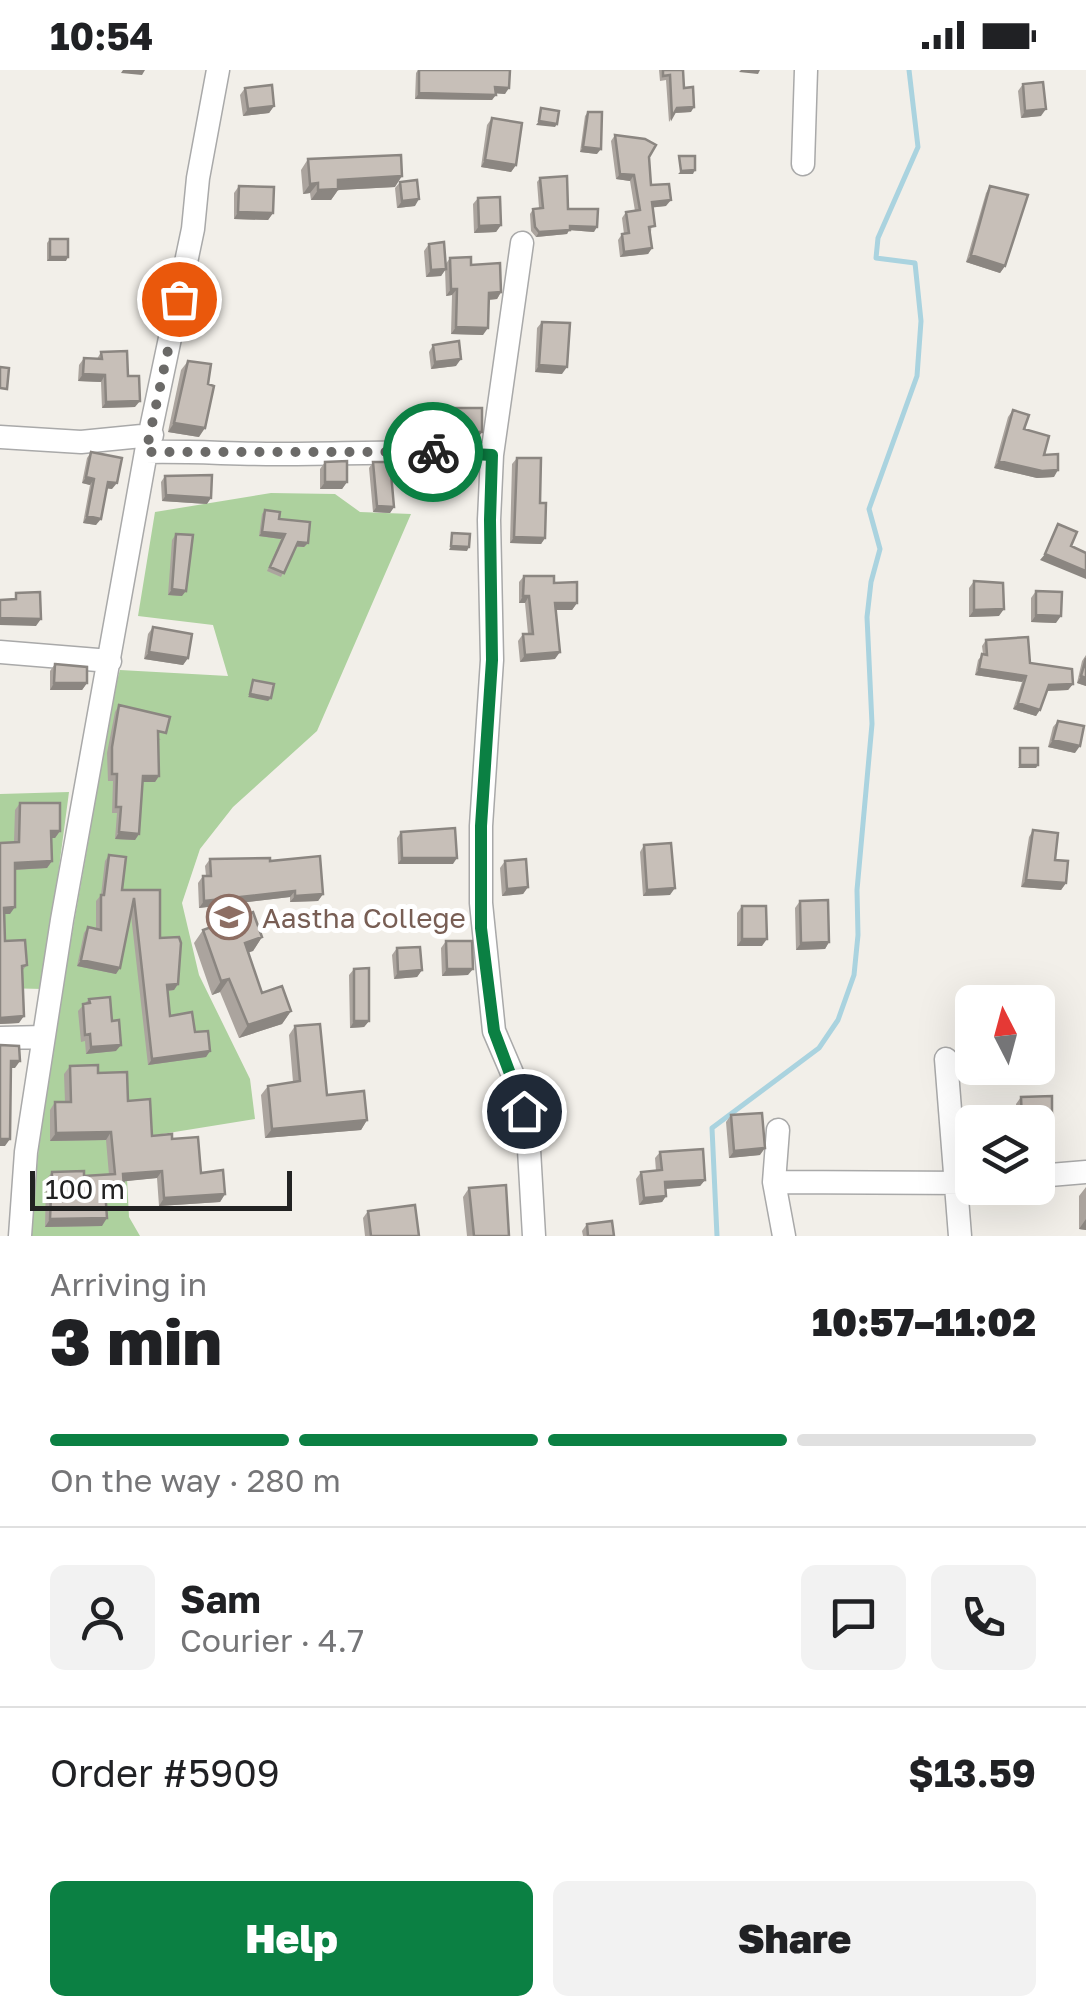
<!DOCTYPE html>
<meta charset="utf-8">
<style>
:root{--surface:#fff;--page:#f2f2f2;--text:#202124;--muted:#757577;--line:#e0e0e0;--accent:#0b8043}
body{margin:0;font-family:"Golos Text",sans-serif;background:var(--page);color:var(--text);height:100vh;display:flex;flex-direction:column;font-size:38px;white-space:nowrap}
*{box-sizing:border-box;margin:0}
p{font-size:32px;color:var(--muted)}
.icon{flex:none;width:55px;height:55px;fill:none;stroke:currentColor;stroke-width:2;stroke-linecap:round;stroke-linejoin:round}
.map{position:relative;height:1166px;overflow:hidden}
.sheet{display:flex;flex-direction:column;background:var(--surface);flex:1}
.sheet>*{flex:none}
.needle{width:65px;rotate:354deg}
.buttons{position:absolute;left:955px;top:915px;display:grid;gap:20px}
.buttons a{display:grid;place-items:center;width:100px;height:100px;border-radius:15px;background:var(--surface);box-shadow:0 10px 40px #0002;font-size:50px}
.scale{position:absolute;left:30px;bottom:25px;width:262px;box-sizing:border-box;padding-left:10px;border:5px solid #222;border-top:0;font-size:28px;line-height:35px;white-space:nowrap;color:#222;-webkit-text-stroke:8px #fff;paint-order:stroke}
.pin{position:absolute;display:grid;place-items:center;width:85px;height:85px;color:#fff;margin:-42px;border:5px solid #fff;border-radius:50%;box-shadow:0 2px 10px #0007}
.courier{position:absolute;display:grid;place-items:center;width:100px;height:100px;margin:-50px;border:8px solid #0b8043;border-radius:50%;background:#fff;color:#222;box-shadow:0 2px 12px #0007}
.summary em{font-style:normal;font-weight:800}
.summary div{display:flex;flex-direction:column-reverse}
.summary{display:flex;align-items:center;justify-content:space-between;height:170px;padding:0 50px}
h1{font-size:65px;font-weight:800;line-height:75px}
.bar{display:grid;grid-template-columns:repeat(4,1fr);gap:15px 10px;align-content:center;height:120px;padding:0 50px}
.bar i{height:12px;border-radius:8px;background:var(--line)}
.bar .selected{background:var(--accent)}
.bar p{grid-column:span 4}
.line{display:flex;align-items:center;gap:25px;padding:0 50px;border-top:2px solid var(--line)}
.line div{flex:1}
.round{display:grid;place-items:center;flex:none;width:105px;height:105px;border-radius:15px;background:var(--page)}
.cta{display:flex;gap:20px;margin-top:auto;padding:20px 50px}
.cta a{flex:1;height:115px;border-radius:15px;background:var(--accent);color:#fff;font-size:40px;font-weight:800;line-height:115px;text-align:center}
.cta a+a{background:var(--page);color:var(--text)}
.status{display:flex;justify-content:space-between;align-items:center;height:70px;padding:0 50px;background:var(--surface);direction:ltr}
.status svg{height:28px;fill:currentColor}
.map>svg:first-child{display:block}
.forest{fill:#add19e}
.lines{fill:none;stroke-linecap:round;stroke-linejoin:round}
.stream{stroke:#aad3df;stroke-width:5}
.minor-casing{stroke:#a9a9a9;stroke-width:25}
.minor{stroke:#fff;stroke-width:22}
.wall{fill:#aba49e}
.shaded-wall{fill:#8b8681}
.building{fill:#c7bfb8;stroke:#8b8681;stroke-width:2.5}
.done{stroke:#6b6a68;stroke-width:10;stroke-dasharray:0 18}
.route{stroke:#0b8043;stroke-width:12}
.labels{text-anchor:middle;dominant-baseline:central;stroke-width:10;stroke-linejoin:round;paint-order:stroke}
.education-label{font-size:28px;fill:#785e54;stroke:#fff;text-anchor:start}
</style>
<div class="status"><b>10:54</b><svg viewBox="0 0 49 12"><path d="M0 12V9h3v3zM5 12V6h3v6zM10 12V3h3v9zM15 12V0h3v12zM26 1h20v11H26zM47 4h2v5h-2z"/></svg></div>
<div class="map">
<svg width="1086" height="1166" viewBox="0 0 1086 1166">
<rect width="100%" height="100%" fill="#f2efe9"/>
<path class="forest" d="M271,423l64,1 25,18 51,2 -94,217 -84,76 -33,42 -18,54 17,72 51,104 5,40 -130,21 4,77 11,19h-110l15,-150 44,-248 10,-94 21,-74 108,6 -15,-51 -75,-9 17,-104z
M69,722l-26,197 -43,-1v-194z"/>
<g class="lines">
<path class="stream" d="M717,1166l-5,-108 107,-80 19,-28 16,-45 4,-40 -1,-45 15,-166 -5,-107 4,-35 9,-33 -11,-40 48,-133 4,-55 -6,-58 -39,-5 2,-20 40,-91 -9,-77"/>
<defs>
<path id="minor" d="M803,94l3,-94
M522,173l-30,212 -3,65 3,140 -11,166v77l13,128 18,42 16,59 6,104
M0,367l81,5 71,-7
M146,382c44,-1 87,2 131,2 72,0 143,-4 215,1
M0,582l110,9
M0,968l44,-1
M946,989l14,177
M778,1060l-4,52 10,54
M1038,1106l48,-4
M774,1112l198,1
M20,1166l6,-84 36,-232 84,-468 47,-223 5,-51 20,-108"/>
</defs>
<use href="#minor" class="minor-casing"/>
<use href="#minor" class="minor"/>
</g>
<path class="wall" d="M418,0h92l-5,24 -10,-1 -3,7 -77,-1 1,-26z
M659,0h24l1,18 7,24 -16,1 -6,9 -3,-42 -6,1z
M1023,14l18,32 -20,2 -3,-27z
M245,18l29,18 -5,7 -26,3 -3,-21z
M588,42l9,42 -17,-2 5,-36z
M492,48l24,47 -5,7 -30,-5 6,-42z
M615,65l34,22 2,28 15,21 -13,1 -2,25h-1l2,16 -4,6 -28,3 -2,-17 4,-6h2l-2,-16 4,-6 9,-1 -5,-30 -14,-2 -5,-38z
M308,89l87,28 -57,3 -7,10h-20l-1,-7 -7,1 -2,-24z
M540,108l28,31 26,23 -25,-2 -2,4 -31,3 -5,-6 -1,-17 3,-5 6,-1 -2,-26z
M400,112l15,24 -18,2 -2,-20z
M239,116l34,27 -5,7 -34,-1v-26z
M990,116l15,80 -5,7 -34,-11 20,-69z
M478,128l23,27 -5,7 -22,1 -1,-29z
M50,169l16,22h-19v-18z
M429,174l16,21 5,-7 21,7 30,27 -4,7 -8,1 -6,35 -32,-1 1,-39 -6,1 -1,-27 -4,7 -15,1 -2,-26z
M542,252l20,52 -27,-2 2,-44z
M433,275l23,21 -25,3 -2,-17z
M101,282l27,24 7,31 -33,1 -1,-26 -23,-1 1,-16 5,-7 13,1z
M188,291l20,23 -9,53 -31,-5 13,-62z
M449,338l33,24 -5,7 -33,-1v-23z
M1013,340l31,45 10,22 -17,1 -43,-10 14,-51z
M91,382l21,37 -5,-1 -11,37 -13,-2 7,-38 -8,-2 5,-25z
M517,388l23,45 5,35 -4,6 -31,-1 2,-79z
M325,392l22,20 -5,7h-22v-20z
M373,392l21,45 -4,6 -17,-1 -4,-44z
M165,406l42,28 -45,-3 -1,-19z
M265,440l43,33 -4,4h-8l-15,30 -14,-6 14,-32 -22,-3 3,-22z
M176,464l6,62 -14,-1 4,-55z
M524,506l30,7 23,20 -5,7h-16l-1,49 -35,3 -2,-21 5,-7h5l-3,-31h-6v-21z
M974,511l25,35 -30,1v-29z
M1036,521l20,32 -25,-1v-24z
M153,557l35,31 -5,7 -39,-6 4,-25z
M986,570l44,23 43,21 -5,6 -21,1 -11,25 -23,-7 9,-27 -47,-7 3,-15 5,-6 -1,-8z
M1086,585v31l-9,-3 5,-22z
M55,594l32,19 -5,7h-32v-19z
M119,635l42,35 -3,-1 1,37 -4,6h-12l-4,52 -4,6 -20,-1 2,-26h-5l1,-32h-5l-1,-28 8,-41z
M1058,651l17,32 -27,-6 5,-20z
M20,733l40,28 -5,7h-4l1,23 -5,7 -32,2 -5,44h-6l1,27 22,24 -5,6 -3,52 -19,1v-181l14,-1 1,-32z
M1033,760l22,30 11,23 -5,7 -40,-3 8,-50z
M401,762l52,32h-55l-1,-26z
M644,775l26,50 -27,1 -3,-44z
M109,785l13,35h38v48l18,46 -4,6 -6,1 2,25 25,16 15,19 -4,6 -58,8 -17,-150 -15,59 -39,-8 7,-33 4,-6 8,2v-28l5,-6 4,-34z
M210,789l60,2 53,33 -5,7 -28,1v-5l-91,11 -1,-25 5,-7h3l-1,-10z
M505,791l23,26 -5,7 -21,2 -2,-28z
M800,831l29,41 -4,7 -29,1 -1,-42z
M742,836l20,40h-25v-33z
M203,860l59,7 -9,14 -5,1 14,41 29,18 -9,13 -43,14 -19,-46 -8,3 -18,-52z
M446,871l22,34 -26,1 -1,-28z
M397,878l25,22 -5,7 -23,2 -2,-24z
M354,899l15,52 -5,6 -14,1 -1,-53z
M89,929l23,22 4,30 -30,3 -1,-13 -4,1 -3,-31z
M295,956l32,69 40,25 -6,10 -96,8 -4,-43 7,-9 25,-4 -4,-47z
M70,996l28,7 30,28 24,35 20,3 29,34 24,21 -5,8 -61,4 -2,-28 -33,3v7l-6,8h-12l-4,30 -57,1 1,-47 6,-8 32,4 25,-1 -3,-35 -56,1v-31l5,-8h10l-1,-28z
M1021,1027l31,23 -4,7h-10v-5h-21l-1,-18z
M731,1045l29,40 -31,3 -3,-36z
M660,1082l45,28 -5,6 -34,3v7l-4,6 -23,3 -3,-26 5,-7 15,-1 -1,-13z
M1086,1117v43l-7,-1v-33z
M469,1118l40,48h-42l-4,-39z
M368,1141l51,25h-54l-2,-18z
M587,1154l27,12h-31l-1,-5z"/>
<path class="shaded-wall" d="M123,0h22l-3,5 -21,-2z
M741,0h19l-2,4 -19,-2z
M495,17l14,1 -4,6 -14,-1z
M419,23l77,2 -4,5 -77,-1z
M274,36l-5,7 -26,3 5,-7z
M694,37l-3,5 -17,1 3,-5z
M1046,39l-5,7 -20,2 4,-7z
M539,51l18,3 -2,3 -19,-2z
M583,77l18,2 -4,5 -17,-2z
M485,90l31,5 -5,7 -30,-5z
M695,100l-2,4h-15l3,-3z
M620,104l14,1 -4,6 -14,-2z
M402,106l-7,11 -57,3 -7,10h-20l7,-10 20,-10z
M318,113l-8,10 -7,1 7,-10z
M419,129l-4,7 -18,2 5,-7z
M671,130l-5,6 -18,2 4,-6z
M238,142l35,1 -5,7 -34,-1z
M501,155l-5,7 -22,1 5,-7z
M570,156l27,1 -3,5 -25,-2 -2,4 -31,3 3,-5z
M652,178l-4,6 -28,3 4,-5z
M971,185l34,11 -5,7 -34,-11z
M50,187h18l-2,4h-19z
M446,199l-5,7 -15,1 5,-7z
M451,219h6l-5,6 -6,1z
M501,222l-4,7 -13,1 5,-7z
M456,257l32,1 -5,7 -32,-1z
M461,289l-5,7 -25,3 4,-7z
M539,295l28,2 -5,7 -27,-2z
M83,304l22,1 -4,7 -23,-1z
M140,331l-5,6 -33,1 4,-6z
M174,353l31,5 -6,9 -31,-5z
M449,361l33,1 -5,7 -33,-1z
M999,391l59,9 -4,7 -17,1 -43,-10z
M86,407l8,2 -4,6 -8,-2z
M108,412l9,1 -5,6 -8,-1z
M325,412h22l-5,7h-22z
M166,425l45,3 -4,6 -45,-3z
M377,436l17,1 -4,6 -17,-1z
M87,446l14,3 -5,6 -13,-2z
M262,462l23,2 -4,5 -22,-3z
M514,467l31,1 -4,6 -31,-1z
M298,472l10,1 -4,4 -9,-1z
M451,476l18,1 -2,4 -18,-1z
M1045,484l41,17v8l-46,-19z
M172,519l14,2 -4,5 -14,-1z
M523,526h6l-4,7h-6z
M555,533h22l-5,7h-21z
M1004,539l-5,7 -30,1 5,-7z
M1036,545l25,1 -5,7 -25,-1z
M0,548l41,1 -5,7 -36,-1z
M149,582l39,6 -5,7 -39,-6z
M560,582l-5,7 -35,3 5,-7z
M979,599l47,7 -4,6 -47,-7z
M1081,606l5,2v8l-9,-3z
M54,613h33l-5,7h-32z
M1073,614l-5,6 -24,1 5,-6z
M250,624l21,4 -3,3 -20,-4z
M1018,633l22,7 -4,6 -23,-7z
M1053,670l27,6 -5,7 -27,-6z
M1020,695h18l-2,3h-18z
M143,706h16l-4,6h-16z
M51,761h9l-5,7h-9z
M119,762l20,2 -4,6 -20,-1z
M402,788h55l-4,6h-55z
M52,791l-5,7 -37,2 5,-7z
M1026,810l40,3 -5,7 -40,-3z
M528,817l-5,7 -21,2 5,-7z
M675,818l-5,7 -27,1 4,-6z
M295,821l-5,6 -91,11 5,-7z
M323,824l-5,7 -28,1 5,-6z
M15,837l-5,7h-10l4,-6z
M262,867l-9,14 -18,6 10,-14z
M742,869h25l-5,7h-25z
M829,872l-4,7 -29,1 5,-7z
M81,890l39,8 -4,6 -39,-8z
M447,899h26l-5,6 -26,1z
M422,900l-5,7 -23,2 4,-7z
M229,909l-9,13 -8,3 9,-14z
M178,914l-4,6 -11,1 4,-6z
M291,941l-9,13 -43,14 9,-13z
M24,946l-5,7 -19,1v-6z
M354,951h15l-5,6 -14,1z
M121,975l-5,6 -30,3 5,-7z
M210,981l-4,6 -58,8 4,-6z
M11,991h9l-5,7h-9z
M367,1050l-6,10 -96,8 7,-9z
M1052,1050l-4,7h-10v-5h-17l1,-1z
M111,1062l-5,8 -56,1 6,-8z
M0,1069h10l-5,7h-5z
M765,1078l-5,7 -31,3 5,-7z
M162,1101l-5,7 -39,4 5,-8z
M705,1110l-5,6 -39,3 4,-7z
M124,1118l-6,8h-18l5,-7z
M225,1124l-5,8 -61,4 5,-8z
M666,1126l-4,6 -23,3 5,-7z
M107,1148l-5,8 -57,1 5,-8z
M1086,1149v11l-7,-1z"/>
<path class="building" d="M419,0h91l-1,18 -14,-1 1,8 -77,-2z
M663,0h20l1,18 9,-1 1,20 -17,1 -5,9 -2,-42 -7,1z
M1043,12l3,27 -21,2 -2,-27z
M272,15l2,21 -26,3 -3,-21z
M541,38l18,3 -2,13 -18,-3z
M588,42h14l-1,37 -18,-2z
M492,48l30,5 -6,42 -31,-5z
M615,65l30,4 11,6 -7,12 2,28 18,-1 2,16 -19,2 3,24 -6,1 3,21 -28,4 -2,-18 7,-1 -3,-21 14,-2 -6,-35 -14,-1z
M401,85l1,21 -64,4v9l-20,1v-7l-8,1 -2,-25z
M679,86h16v14l-14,1z
M567,106l1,33h30l-1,18 -27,-1v4l-31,2 -4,-5 -2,-18 10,-1 -3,-30z
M417,110l2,19 -17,2 -2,-19z
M239,116l35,1 -1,26 -35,-1z
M990,116l38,9 -23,71 -34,-11z
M500,127l1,28 -22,1 -1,-28z
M50,169h18v18h-18z
M444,172l2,27 -15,1 -2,-26z
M471,187v8l29,-2 1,29 -12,1 -1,35 -32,-1 1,-38h-6l-1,-31z
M542,252l28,1 -3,44 -28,-2z
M459,271l2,18 -26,3 -2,-17z
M127,281l1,25h11l1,25 -34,1 -1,-27 -22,-1 1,-16 18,1 -1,-7z
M188,291l23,3 -3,20 6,2 -9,42 -31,-5z
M0,297l9,1 -2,21 -7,-1z
M449,338h33v24l-33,-1z
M1013,340l16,5 -5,14 25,7 -5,19 14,-1v16l-16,1 -43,-10z
M91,382l31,6 -5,25 -9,-1 -7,37 -14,-3 7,-37 -8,-2z
M517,388h24l-1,45h6l-1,35 -31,-1z
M347,391v21h-22v-20z
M373,392h17l4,45 -17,-1z
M212,405l-1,23 -45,-3 -1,-19z
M265,440l15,2 -1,7 31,3 -2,21 -10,-1 -14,31 -14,-6 15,-33 -23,-2z
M1058,454l19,8 -6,14 15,7v18l-41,-17z
M452,463l18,1 -1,13 -18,-1z
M176,464l17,1 -7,56 -14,-2z
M524,506h30v7l23,-1v21h-22l5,49 -35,3 -2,-21h10l-4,-38h-6z
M974,511l29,2 1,26 -30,1z
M1036,521l26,1 -1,24 -25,-1z
M40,522l1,27 -41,-1v-18l16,-1v-6z
M153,557l39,7 -4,24 -39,-6z
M1028,567l2,26 42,6 1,15 -24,1 -9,25 -22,-7 8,-27 -47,-7 3,-15 5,1 -1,-15z
M1086,588v20l-5,-2z
M55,594l32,3v16h-33z
M253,610l21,4 -3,14 -21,-4z
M119,635l51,12 -4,16 -8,-2 1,45h-16l-4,58 -20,-2 2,-25h-5l1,-33h-5v-27z
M1058,651l26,5 -4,20 -27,-6z
M1020,678h18v17h-18z
M20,733h40v28h-9l1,30 -37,2v44l-11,1 1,33 20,-1 2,25 -5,1 2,50 -24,2v-175l19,-1z
M455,758l2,30h-55l-1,-26z
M1033,760l25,3 -3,27 13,1 -2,22 -40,-3z
M671,773l4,45 -28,2 -3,-45z
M109,785l17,2 -4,33h38v48l19,-1 2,6 -3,41 -11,1 3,31 22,-4 3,20 13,-1 2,20 -58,8 -18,-161 -14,70 -39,-8 7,-33 13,3v-35h3z
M320,786l3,38 -28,2v-5l-91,10 -1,-25h8l-1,-17 60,-1v3z
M526,789l2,28 -21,2 -2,-28z
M828,830l1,42 -28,1 -1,-42z
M742,836h24l1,33h-25z
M253,842l9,25 -17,6 17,50 20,-7 9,25 -43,14 -19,-46 -8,2 -18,-51z
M446,871h26l1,28h-26z
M420,877l2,23 -24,2 -1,-24z
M369,898v53h-15v-52z
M110,927l2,24 7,-1 2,25 -30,2 -1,-13 -5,1 -2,-31 7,-1 -1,-4z
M320,954l7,71 37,-4 3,29 -95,9 -4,-43 32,-5 -5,-55z
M0,975l19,1 1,15h-9l-1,78h-10z
M98,995v8l29,-1 1,29 22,-2 2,37 20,-2v5l26,-2 3,36 22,-3 2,24 -61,4 -2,-27 -39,3 1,14 -19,1 2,29 -57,1 2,-47 32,-1v5l31,-2 -4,-42 -55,1 -1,-31h16l-1,-36z
M1052,1026v24l-30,1 -1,-24z
M762,1043l3,35 -31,3 -3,-36z
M703,1079l2,31 -40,2 1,14 -22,2 -3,-26 21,-2 -2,-18z
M506,1115l3,51h-35l-5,-48z
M415,1135l4,31h-48l-3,-25z
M612,1151l2,15h-26l-1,-12z"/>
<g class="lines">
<path class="done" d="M179,229l-33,153h287"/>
<path class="route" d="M433,382l59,3 -2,65 2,140 -11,166v102l13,103 30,80"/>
</g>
<defs>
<symbol id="school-ring" viewBox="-11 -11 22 22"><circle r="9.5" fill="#fff" stroke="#8d6e63" stroke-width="1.5"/><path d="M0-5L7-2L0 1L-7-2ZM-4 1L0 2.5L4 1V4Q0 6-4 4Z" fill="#8d6e63"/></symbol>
</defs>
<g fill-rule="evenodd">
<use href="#school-ring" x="204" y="822" width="50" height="50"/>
</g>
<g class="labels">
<g class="education-label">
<text x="262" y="847">Aastha College</text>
</g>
</g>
</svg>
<div class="buttons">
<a><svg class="needle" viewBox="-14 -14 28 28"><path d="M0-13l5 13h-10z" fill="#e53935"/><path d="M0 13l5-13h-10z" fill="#757577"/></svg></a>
<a><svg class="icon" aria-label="layers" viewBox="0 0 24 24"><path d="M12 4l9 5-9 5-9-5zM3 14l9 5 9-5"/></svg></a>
</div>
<div class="scale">100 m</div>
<div class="pin" style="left:179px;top:229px;background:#ea580c"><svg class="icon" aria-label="bag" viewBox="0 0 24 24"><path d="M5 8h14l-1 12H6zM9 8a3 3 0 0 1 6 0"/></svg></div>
<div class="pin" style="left:524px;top:1041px;background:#1f2937"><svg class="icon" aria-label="home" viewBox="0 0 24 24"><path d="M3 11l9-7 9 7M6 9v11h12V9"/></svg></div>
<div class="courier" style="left:433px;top:382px"><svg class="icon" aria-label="bike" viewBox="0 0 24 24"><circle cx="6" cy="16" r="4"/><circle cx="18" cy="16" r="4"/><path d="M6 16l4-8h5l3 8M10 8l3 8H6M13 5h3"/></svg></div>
</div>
<section class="sheet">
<div class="summary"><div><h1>3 min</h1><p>Arriving in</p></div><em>10:57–11:02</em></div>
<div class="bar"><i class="selected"></i><i class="selected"></i><i class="selected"></i><i></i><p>On the way · 280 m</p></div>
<div class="line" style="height:180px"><a class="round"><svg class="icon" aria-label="person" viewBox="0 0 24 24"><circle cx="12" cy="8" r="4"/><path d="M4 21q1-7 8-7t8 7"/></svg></a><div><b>Sam</b><p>Courier · 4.7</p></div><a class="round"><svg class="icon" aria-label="chat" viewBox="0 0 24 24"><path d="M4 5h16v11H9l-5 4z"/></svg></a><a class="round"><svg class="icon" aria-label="phone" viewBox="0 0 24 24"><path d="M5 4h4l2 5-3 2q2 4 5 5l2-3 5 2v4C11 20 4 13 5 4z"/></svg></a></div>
<div class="line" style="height:130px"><div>Order #5909</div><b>$13.59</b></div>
<div class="cta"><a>Help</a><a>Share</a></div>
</section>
